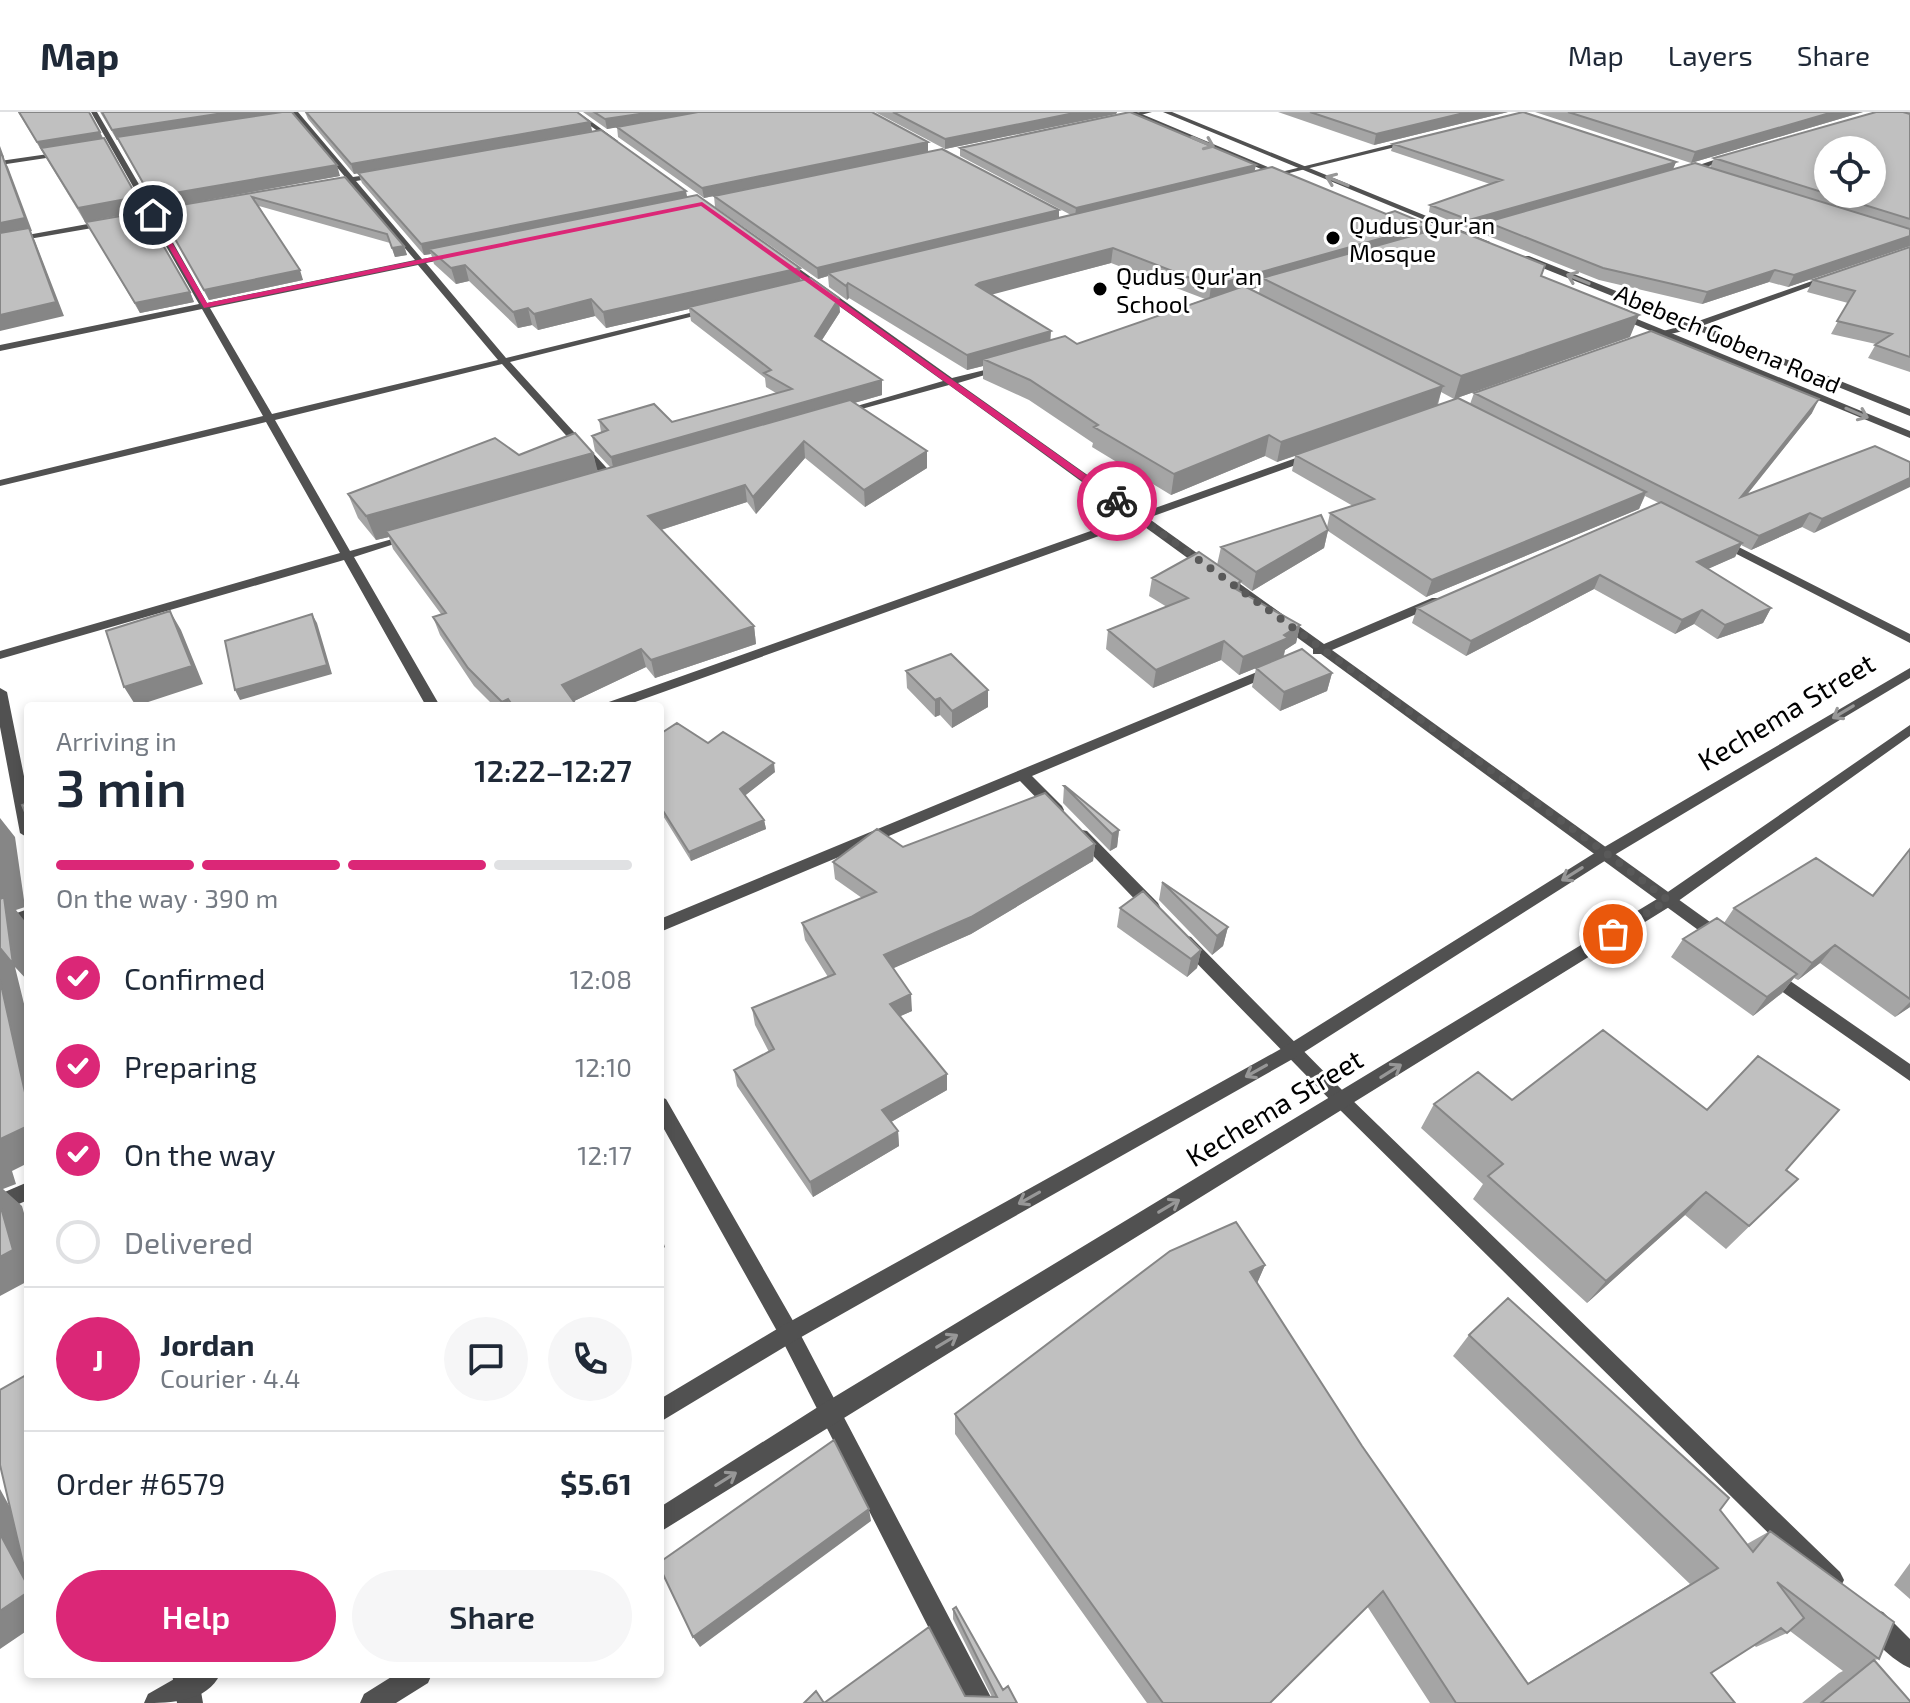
<!DOCTYPE html>
<meta charset="utf-8">
<style>
:root{--surface:#fff;--page:#f6f6f7;--text:#1f2937;--muted:#747a83;--line:#e0e1e3;--accent:#db2777}
body{margin:0;font-family:"Exo 2",sans-serif;background:var(--page);color:var(--text);height:100vh;display:flex;flex-direction:column;font-size:30px;white-space:nowrap}
*{box-sizing:border-box;margin:0}
p{font-size:26px;color:var(--muted)}
.icon{flex:none;width:44px;height:44px;fill:none;stroke:currentColor;stroke-width:2;stroke-linecap:round;stroke-linejoin:round}
.map{position:relative;flex:1;overflow:hidden}
.details{position:absolute;left:24px;top:590px;width:640px;height:976px;display:flex;flex-direction:column;background:var(--surface);border-radius:8px;box-shadow:0 4px 12px #0003}
.details>*{flex:none}
.fabs{position:absolute;left:1814px;top:24px;display:grid;gap:16px}
.fabs a{display:grid;place-items:center;width:72px;height:72px;border-radius:50%;background:var(--surface);box-shadow:0 4px 12px #0003;font-size:40px}
.pin{position:absolute;display:grid;place-items:center;width:68px;height:68px;color:#fff;margin:-34px;border:4px solid #fff;border-radius:50%;box-shadow:0 2px 8px #0007}
.courier{position:absolute;display:grid;place-items:center;width:80px;height:80px;margin:-40px;border:6px solid #db2777;border-radius:50%;background:#fff;color:#222;box-shadow:0 2px 10px #0007}
.overview em{font-style:normal;font-weight:600}
.overview div{display:flex;flex-direction:column-reverse}
.overview{display:flex;align-items:center;justify-content:space-between;height:136px;padding:0 32px}
h1{font-size:52px;font-weight:600;line-height:60px}
.bar{display:grid;grid-template-columns:repeat(4,1fr);gap:12px 8px;align-content:center;height:96px;padding:0 32px}
.bar i{height:10px;border-radius:6px;background:var(--line)}
.bar .current{background:var(--accent)}
.bar p{grid-column:span 4}
.line{display:flex;align-items:center;gap:20px;padding:0 32px;border-top:2px solid var(--line)}
.line div{flex:1}
.round{display:grid;place-items:center;flex:none;width:84px;height:84px;border-radius:42px;background:var(--page)}
ol{padding:0 32px;list-style:none}
li{display:flex;align-items:center;gap:24px;height:88px}
li p{margin-inline-start:auto}
li .icon{padding:8px;border-radius:50%;background:var(--accent);color:#fff;stroke-width:4}
li:last-child{color:var(--muted)}
li i{width:44px;height:44px;border:4px solid var(--line);border-radius:50%}
.cta{display:flex;gap:16px;margin-top:auto;padding:16px 32px}
.cta a{flex:1;height:92px;border-radius:48px;background:var(--accent);color:#fff;font-size:32px;font-weight:600;line-height:92px;text-align:center}
.cta a+a{background:var(--page);color:var(--text)}
header{display:flex;align-items:center;gap:48px;box-sizing:border-box;height:112px;padding:0 40px;background:var(--surface);border-bottom:2px solid var(--line)}
header strong{font-size:38px}
nav{display:flex;gap:44px;margin-inline-start:auto;font-size:28px}
.map>svg:first-child{display:block}
.lines{fill:none;stroke-linecap:round;stroke-linejoin:round}
.minor{fill:#515151;fill-rule:evenodd}
.tertiary{fill:#515151;fill-rule:evenodd}
.wall{fill:#a5a5a5;fill-rule:evenodd}
.shaded-wall{fill:#868686}
.building{fill:#c0c0c0;stroke:#868686;stroke-width:2}
.oneway{stroke:#979797}
.route{fill:#db2777}
.done{stroke:#595959;stroke-width:8;stroke-dasharray:0 14.4}
.poi-dot{fill:#000;stroke:#fff;stroke-width:3}
.labels{text-anchor:middle;dominant-baseline:central;stroke-width:6;stroke-linejoin:round;paint-order:stroke}
.far-poi-label{font-size:24px;fill:#000;stroke:#fff;text-anchor:start}
.far-street-label{font-size:24px;fill:#000;stroke:#fff}
.street-label{font-size:28px;fill:#000;stroke:#fff}
</style>
<header>
<strong>Map</strong>
<nav><a>Map</a><a>Layers</a><a>Share</a></nav>
</header>
<div class="map">
<svg width="1910" height="1591" viewBox="0 0 1910 1591">
<rect width="100%" height="100%" fill="#fff"/>
<g class="lines">
<path class="minor" d="M91,0h6l58,100 26,-4 4,2 -27,6 49,87 208,-43 -66,-78 -26,4v-4l23,-4 -55,-66h7l55,65 28,-4v4l-25,4 66,78 34,-6v4l-30,6 80,95 204,-50 4,3 -204,51 105,115 1,2 -5,3 -4,-1 -105,-117 -227,56 75,131 60,-17 6,3 -62,20 86,149h-14l-82,-146 -344,99v-8l340,-98 -74,-131 -266,64v-6l263,-64 -61,-107 -202,42v-6l199,-41 -49,-86 -150,26v-4l148,-27zM418,153l80,95 -226,54 -62,-106z
M571,0h7l40,29 -5,1z
M1140,0h12l-30,8 -3,-2z
M1414,27l2,3 -151,37 -4,-2z
M69,39l-3,4 -66,10v-4z
M1729,43l7,2 -51,17 -7,-2z
M1503,108l7,2 -60,19 -7,-2z
M781,148h6l165,118 53,-13v4l-47,14 183,130 169,-60h8v4l-170,61 176,126 108,-46h8v6l-108,46 396,285 2,4 -2,4h-12l-395,-289h-8v-5l-175,-127 -514,184h-20l2,-3 524,-186 -181,-132 -113,31v-4l107,-31 -162,-117z
M1829,163l7,2 -140,51 -51,12 -5,-3 50,-13z
M1721,426l189,96v9l-193,-99v-4z
M1274,553l7,4 -2,3 -247,104 30,30 2,4 -2,4h-10l-32,-33 -360,151v-13z
M0,576l7,4 21,104v42l-8,-5 -20,-106z
M1082,718l5,1 71,72 2,4 -2,4h-12l-69,-72 -3,-4z
M28,797v12l-28,10v-12z
M1185,823l6,2 157,159 492,476 4,8 -4,8 -8,4 -8,-4 -488,-482 -157,-161 -2,-4 2,-4z
M1770,855l140,97v17l-146,-102 -2,-5 2,-5z
M660,985l6,2 130,227 198,377h-27l-185,-363 -122,-218z
M28,1070v18l-28,12v-18z
M1874,1497l9,3 27,27v29c-17,-7 -41,-30 -48,-47l3,-9z
M172,1562h26l5,29h-26z"/>
<path class="tertiary" d="M1128,0h9l152,64 -7,2z
M1163,0h9l318,130 -7,2z
M1523,144h6l381,153v7l-387,-156z
M1614,200h6l290,119v7l-296,-122z
M1910,556v10l-299,179 -313,199 -502,284 -136,82v-23l122,-73 504,-280 315,-197z
M1910,613v11l-236,168 -1014,628v-25l161,-102 841,-509z
M183,1562h37c-12,28 -50,29 -76,29l4,-9z
M396,1562h36l-4,9 -32,20h-36l4,-9z"/>
</g>
<path class="wall" d="M18,0h71l54,99 -58,11z
M100,0h192l48,64 -183,33 -39,-69h-1z
M305,0h272l13,10 2,9 95,66 114,84 39,31 -18,28 60,40v15l-28,8 73,48v17l-62,39 -60,-49 -49,56 -9,-12 -86,28 93,96 2,18 -101,34 -9,-11 -72,34 3,5h-83l-20,-20 -34,-51 -7,-18 8,-3 -48,-65 -4,-12 -13,3 -18,-22 -10,-24 171,-39 74,-2 4,19 14,-4 -16,-17 -3,-15 9,-4 -2,-12 73,2 104,-29 -10,-6 -1,-9 -74,-57 -2,-12 -83,19 -11,-12 -57,14 -6,-5 -14,3 -49,-47 -13,3 -22,-20 -3,-10 -7,1 -62,-72 -4,-10 -4,1 -46,-55z
M583,0h289l56,30v10l-224,46 -86,-61 -1,-10 -10,2z
M875,0h242l-1,2 -171,35z
M1278,0h230l-134,33z
M1535,0h328l-172,51z
M1876,0h34v134l-122,41 -19,-5 -67,22 -103,-24 -116,-46 4,-12 223,-54 4,-10z
M1393,32l283,18 -3,7 -206,59 -38,-16 1,-7 60,-21 -99,-33z
M960,36l295,23 131,43 43,11 -1,6 113,45 89,61 -176,62 -13,-7 -3,13 32,-1 4,-11 338,20 -66,82 129,-49 -61,87 -12,-6 -51,23 -10,-5 -6,12 -28,12 64,39 -8,15 -46,16 -23,-15 -19,10 -81,-45 -128,67 -54,-33 5,-15 242,-105 -14,-7 -6,13 -213,88 -98,-66 -4,17 -72,43 -12,-9 -1,9 61,34 -4,18 -11,7 -1,6 48,17 -5,18 -47,20 -28,-24 4,-19 -17,7 -18,-15 -68,28 -47,-39 2,-19 59,-23 -18,-11 3,-18 65,-13 4,-18 106,-20 3,-14 23,-7 -61,-35 3,-15 -18,6 -12,-6 -94,39 -79,-48 1,-4 -64,-43 -46,-21v-13l-16,4 -118,-72 -2,2 -18,-13 -1,-11 -10,3 -103,-72 -1,-11 345,22 12,-3 -111,-59zM1111,151l94,36 -128,45 -27,-4 -59,-46zM1260,175l-1,6 -8,-4z
M345,65l59,69 3,9 -12,2 -5,-14 -131,-37 44,74 -94,20 -51,-91z
M86,110l104,70 4,10 -54,11z
M1910,135v125l-42,-14 8,-14 -45,-10 17,-31 -41,-11 6,-12z
M906,559l82,19v17l-36,21 -12,-13 -5,2 -28,-29z
M660,622l48,9 67,29 -30,23 19,25 2,9 -75,32 -31,-50z
M1064,674l55,44 -2,17 -7,4 -47,-48z
M1095,732l-2,17 -122,73 -78,34 19,43 -12,5 47,74 -56,32 7,9 1,15 -86,51 -76,-111 -3,-16 35,-18 -14,-27 -3,-17 76,-31 -23,-37 -3,-17 60,-25 -27,-19 -2,-17 70,-15z
M1910,737v158l-15,10 -75,-54 -22,17 -4,-2 -12,15 -29,23 -82,-59 12,-18 41,-16 10,-15 138,-13z
M1162,770l66,45 -5,19 -11,9 -53,-55z
M1120,796l81,42 -4,18 -10,9 -70,-50z
M1512,988l286,79 -72,70 -41,-34 -98,88 -114,-104 10,-15 -62,-56 13,-24z
M1265,1153l-8,18 105,163 166,237 162,-99 -237,-228 16,-21 251,175 27,34 23,-13 109,128 -5,1 36,43h-108l37,-30 4,-2 -53,-40 -3,2 -31,14 -2,-2 -43,28 24,30h-305l-63,-97 -97,97h-123l-192,-269v-20z
M1910,1451v36l-16,-14z
M953,1497l50,81 14,13h-193l141,-7 27,1 -39,-78z"/>
<path class="shaded-wall" d="M230,0h59l-172,28 -5,-10z
M653,0h61l-107,17 -2,-10z
M1079,0h38l-1,2 -171,35v-10z
M1468,0h40l-134,33 2,-11z
M1833,0h30l-172,51 4,-11z
M590,10l2,9 -238,43 -3,-10z
M100,20l4,10 -62,9 -5,-9z
M928,30v10l-224,46 -2,-10z
M0,34l4,11 -1,1 5,9 24,64h-2l5,10 29,75 -64,15z
M1676,50l-3,7 -206,59 2,-8z
M337,53l3,11 -183,33 -6,-12z
M1256,53l-2,9 -179,43 1,-9z
M686,79l2,10 -259,48 2,5 -7,1 -3,-11z
M137,85l6,14 -58,11 -7,-14z
M1059,98v11l-231,52v3l-10,3 -1,-11z
M1429,113l-3,14 -164,39 -2,9 -51,14 2,-15z
M1910,124v10l-122,41 6,-12z
M404,134l3,9 -12,2 -3,-9z
M1113,136l-2,15 -132,35 -3,-13 3,-2z
M465,153l4,16 -13,3 -5,-16z
M800,156l1,16 -112,23v2l-83,19 -3,-16z
M300,158l3,10 -94,20 -5,-10z
M1775,158l-6,12 -67,22 5,-12z
M848,171l1,15 -2,2 -1,-14z
M190,180l4,10 -54,11 -5,-10z
M839,186l1,14 -24,37 -1,-13z
M591,187l4,17 -57,14 -4,-16z
M528,196l4,17 -14,3 -5,-16z
M1639,203l-9,22 -176,62 7,-23z
M1051,219l-1,16 -67,12v7l-16,4v-15z
M882,268v15l-268,77 -3,-15z
M1443,274l-6,19 -160,57 4,-20z
M1819,287l-7,14 -78,98 7,-14z
M1269,323l-4,21 -94,39 3,-21z
M804,329l1,17 -49,56 -3,-17z
M927,339v17l-62,39 -1,-17z
M593,341l6,23 -213,55 3,6 -13,3 -10,-24z
M1910,366v9l-96,46 8,-14z
M745,373l2,17 -96,31 -3,-17z
M1646,380l-7,17 -213,88 6,-17z
M1810,401l-8,14 -51,23 8,-14z
M1328,418l-4,18 -72,43 4,-19z
M1742,431l-7,14 -45,20 7,-15z
M1600,463l-6,14 -128,67 5,-15z
M1241,469l-4,19 -5,-13z
M1771,496l-8,15 -46,16 8,-14z
M1702,498l-8,14 -19,10 7,-14z
M170,499l11,19 22,54 -67,22 -12,-19z
M312,502l5,9 15,51 -92,26 -5,-10z
M1300,513l-4,18 -11,7 -2,7 -44,18 4,-18z
M754,514l2,18 -101,34 -4,-18z
M1224,529l-3,19 -68,28 3,-18z
M641,537l5,18 -78,37 -6,-19z
M1332,561l-5,18 -47,20 4,-19z
M988,578v17l-36,21v-17z
M940,586v17l-5,2v-17z
M508,587l2,7h-7l-1,-4z
M774,651l1,9 -33,26 -2,-9z
M0,706l15,19 10,70 -9,3 11,14 1,4v53l-13,-14 13,53v86l-28,-126z
M764,708l2,9 -75,32 -2,-9z
M1119,718l-2,17 -7,4 2,-17z
M1095,732l-2,17 -122,73 -86,38 -1,-17z
M1228,815l-5,19 -11,9 5,-19z
M1835,833l-15,18 -22,17 14,-17z
M1201,838l-4,18 -10,9 4,-18z
M1797,862l-15,19 -29,23 14,-19z
M911,882l1,17 -20,9 -2,-16z
M1910,890v5l-15,10z
M947,962v16l-63,36 -2,-16z
M28,1014v37l-16,8 4,13 -13,5 19,17 6,21v54l-28,15v-157z
M898,1019l1,15 -86,51 -3,-15z
M1706,1080l-21,23 -98,88 19,-22z
M660,1120l5,15 -5,4z
M1265,1153l-10,23 -5,-16z
M0,1377l28,51v46l-28,-52z
M869,1397l2,12 -171,126 -7,-10z
M28,1480v38l-28,19v-38z"/>
<path class="building" d="M19,0h70l11,20 -63,10z
M102,0h128l-118,18z
M282,0h10l45,53 -186,32 -34,-60z
M306,0h271l13,10 -239,42z
M594,0h59l-48,7z
M698,0h174l56,30 -226,46 -85,-61z
M893,0h186l-134,27z
M1130,0l126,53 -180,43 -116,-60z
M1310,0h158l-92,22z
M1523,0l153,50 -207,58 -39,-15 72,-25 -109,-36z
M1568,0h265l-138,40z
M1876,0h27l7,2v105l-81,-25h43v-44h-44v44l-114,-36z
M601,18l85,61 -265,53 -63,-71z
M104,26l33,59 -59,11 -37,-60z
M942,37l117,61 -242,58 -103,-72z
M0,43h2l23,63 -25,5z
M1695,51l215,66v7l-116,39 -19,-5 -68,22 -104,-24 -116,-46z
M1272,55l114,47 9,-3 34,14 -218,61 -98,-38 -134,35 -3,2 75,46 -84,24 -119,-72 -2,3 -18,-13z
M345,65l59,69 -12,2 -5,-14 -135,-37 48,73 -96,20 -46,-81z
M697,83l103,73 -197,44 -12,-13 -57,15 -6,-6 -15,4 -48,-47 -14,3 -22,-19z
M144,100l46,80 -55,11 -49,-81z
M1447,114l98,39 -4,11 98,39 -178,61 -199,-98z
M29,116l27,74 -56,13v-82z
M1910,135v110l-35,-12 17,-11 -55,-13 18,-30 -42,-11z
M811,166l28,20 -24,38 67,44 -271,77 -19,-21 16,-6 -9,-10 55,-16 18,18 120,-33 -28,-16 7,-3 -82,-63z
M1244,174l199,100 -162,56 -12,-7 -95,39 -80,-47 4,-2 -68,-45 -47,-21 82,-23 12,8z
M1651,219l168,68 -78,98 134,-51 35,16v16l-88,41 -12,-6 -51,23 -285,-143z
M1458,286l188,94 -214,88 -102,-67 44,-14 -79,-44z
M850,288l77,51 -63,39 -60,-49 -51,56 -8,-12 -97,31 106,110 -103,34 -10,-11 -79,36 15,21h-64l-5,-7 -6,3 -34,-34 -35,-51 13,-4 -60,-82z
M575,321l18,20 -227,63 -18,-22 147,-56 24,17z
M1661,390l81,41 -45,19 74,46 -46,17 -23,-15 -20,10 -82,-45 -129,66 -54,-33z
M1321,403l7,15 -72,42 -35,-25z
M1199,440l42,29 -9,6 68,38 -16,10 4,3 -45,19 -19,-16 -68,29 -48,-40 80,-32 -36,-20z
M170,499l22,55 -68,21 -18,-56z
M312,502l15,51 -92,25 -10,-49z
M1302,537l30,24 -48,19 -28,-24z
M951,542l37,36 -36,21 -12,-13 -5,2 -29,-29z
M677,611l31,20 15,-11 51,31 -34,26 24,31 -75,32 -29,-46v-72z
M1064,674h1l54,44 -7,4z
M1045,681l50,51 -124,73 -87,38 27,39 -21,10 57,70 -65,36 16,21 -88,51 -76,-112 40,-21 -22,-41 83,-34 -33,-51 74,-31 -43,-30 44,-33 26,18z
M28,691v16l-6,-14z
M1910,737v150l-75,-54 -23,18 -78,-55 82,-50 57,38z
M1162,770l66,45 -11,9z
M1143,779l58,59 -10,9 -71,-51z
M4,785l9,67 -13,-16v-49z
M1717,806l80,56 -30,23 -84,-58z
M0,868l28,126v20l-28,13z
M1603,918l104,80 51,-54 81,54 -53,60 12,9 -49,47 -43,-34 -100,89 -118,-105 15,-12 -69,-60 44,-32 34,28z
M0,1092l13,46 -13,7z
M1236,1110l29,43 -15,7 112,174 166,238 190,-116 -249,-233 39,-37 221,200 -9,12 33,42 17,-21 124,91 -15,37 -102,-77 27,36 -17,15 -6,-5 -70,45 24,30h-279l-73,-112 -113,112h-107l-208,-289 215,-163z
M28,1262v210l-28,-119v-75z
M834,1328l35,69 -176,128 -33,-69v-6z
M0,1422l28,52v6l-28,19z
M956,1495l47,83 5,-4 9,17h-213l12,-12 8,12 105,-76 36,69 32,1 -44,-88z
M1874,1548l36,41v2h-89z"/>
<defs><path id="oneway-shaft" d="M-6 0H5M1.5-3L5.5 0L1.5 3" fill="none" stroke-width="1.6" stroke-linecap="round" stroke-linejoin="round" transform="scale(2)"/></defs>
<g class="oneway">
<use href="#oneway-shaft" transform="translate(1203 30) rotate(23)"/>
<use href="#oneway-shaft" transform="translate(1337 69) rotate(-158)"/>
<use href="#oneway-shaft" transform="translate(1578 167) rotate(-158)"/>
<use href="#oneway-shaft" transform="translate(1857 301) rotate(23)"/>
<use href="#oneway-shaft" transform="translate(1843 600) rotate(149)"/>
<use href="#oneway-shaft" transform="translate(1572 762) rotate(148)"/>
<use href="#oneway-shaft" transform="translate(1256 959) rotate(151)"/>
<use href="#oneway-shaft" transform="translate(1391 959) rotate(-32)"/>
<use href="#oneway-shaft" transform="translate(1029 1086) rotate(151)"/>
<use href="#oneway-shaft" transform="translate(1169 1094) rotate(-31)"/>
<use href="#oneway-shaft" transform="translate(947 1229) rotate(-31)"/>
<use href="#oneway-shaft" transform="translate(726 1367) rotate(-32)"/>
</g>
<path class="route" d="M702,90l418,297v4h-7l-412,-297 -497,102 -54,-93h6l51,88z"/>
<g class="lines">
<path class="done" d="M1117,389l489,352 62,47 -55,34"/>
</g>
<g class="poi-dot">
<circle cx="1333" cy="126" r="8"/>
<circle cx="1100" cy="177" r="8"/>
</g>
<g class="labels">
<g class="far-poi-label">
<text x="1349" y="112">Qudus Qur'an<tspan x="1349" dy="28">Mosque</tspan></text>
<text x="1116" y="163">Qudus Qur'an<tspan x="1116" dy="28">School</tspan></text>
</g>
<g class="far-street-label">
<text transform="translate(1728 226) rotate(23)">Abebech Gobena Road</text>
</g>
<g class="street-label">
<text transform="translate(1786 599) rotate(-31)">Kechema Street</text>
<text transform="translate(1274 995) rotate(-31)">Kechema Street</text>
</g>
</g>
</svg>
<div class="fabs">
<a><svg class="icon" aria-label="locate" viewBox="0 0 24 24"><circle cx="12" cy="12" r="6"/><path d="M12 2v4M12 18v4M2 12h4M18 12h4"/></svg></a>
</div>
<div class="pin" style="left:1613px;top:822px;background:#ea580c"><svg class="icon" aria-label="bag" viewBox="0 0 24 24"><path d="M5 8h14l-1 12H6zM9 8a3 3 0 0 1 6 0"/></svg></div>
<div class="pin" style="left:153px;top:103px;background:#1f2937"><svg class="icon" aria-label="home" viewBox="0 0 24 24"><path d="M3 11l9-7 9 7M6 9v11h12V9"/></svg></div>
<div class="courier" style="left:1117px;top:389px"><svg class="icon" aria-label="bike" viewBox="0 0 24 24"><circle cx="6" cy="16" r="4"/><circle cx="18" cy="16" r="4"/><path d="M6 16l4-8h5l3 8M10 8l3 8H6M13 5h3"/></svg></div>
<section class="details">
<div class="overview"><div><h1>3 min</h1><p>Arriving in</p></div><em>12:22–12:27</em></div>
<div class="bar"><i class="current"></i><i class="current"></i><i class="current"></i><i></i><p>On the way · 390 m</p></div>
<ol>
<li><svg class="icon" aria-label="check" viewBox="0 0 24 24"><path d="M5 12l5 5 9-10"/></svg>Confirmed<p>12:08</p></li>
<li><svg class="icon" aria-label="check" viewBox="0 0 24 24"><path d="M5 12l5 5 9-10"/></svg>Preparing<p>12:10</p></li>
<li><svg class="icon" aria-label="check" viewBox="0 0 24 24"><path d="M5 12l5 5 9-10"/></svg>On the way<p>12:17</p></li>
<li><i></i>Delivered</li>
</ol>
<div class="line" style="height:144px"><b class="round" style="background:var(--accent);color:#fff">J</b><div><b>Jordan</b><p>Courier · 4.4</p></div><a class="round"><svg class="icon" aria-label="chat" viewBox="0 0 24 24"><path d="M4 5h16v11H9l-5 4z"/></svg></a><a class="round"><svg class="icon" aria-label="phone" viewBox="0 0 24 24"><path d="M5 4h4l2 5-3 2q2 4 5 5l2-3 5 2v4C11 20 4 13 5 4z"/></svg></a></div>
<div class="line" style="height:104px"><div>Order #6579</div><b>$5.61</b></div>
<div class="cta"><a>Help</a><a>Share</a></div>
</section>
</div>
